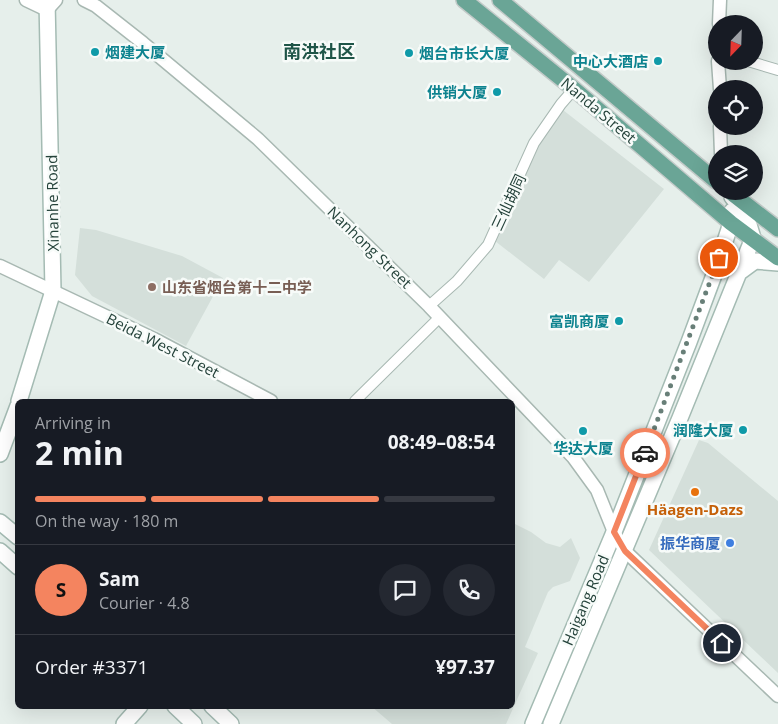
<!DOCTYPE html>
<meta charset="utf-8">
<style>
:root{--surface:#171b24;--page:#242831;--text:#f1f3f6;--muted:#9ea1a6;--line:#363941;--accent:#f4845f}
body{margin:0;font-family:"Open Sans","Noto Sans SC",sans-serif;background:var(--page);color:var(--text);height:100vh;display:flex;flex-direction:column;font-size:19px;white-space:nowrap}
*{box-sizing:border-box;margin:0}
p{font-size:16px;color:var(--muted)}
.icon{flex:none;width:28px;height:28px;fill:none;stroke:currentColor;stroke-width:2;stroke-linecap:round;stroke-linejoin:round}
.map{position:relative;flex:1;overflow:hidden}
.panel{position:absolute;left:15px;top:399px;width:500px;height:310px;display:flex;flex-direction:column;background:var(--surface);border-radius:8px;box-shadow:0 5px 20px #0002}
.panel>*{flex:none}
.needle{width:32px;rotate:203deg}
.tools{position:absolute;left:708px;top:15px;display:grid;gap:10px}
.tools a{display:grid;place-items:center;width:55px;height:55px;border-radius:50%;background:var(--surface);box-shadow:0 5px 20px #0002;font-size:25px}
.pin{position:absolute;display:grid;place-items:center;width:42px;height:42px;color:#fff;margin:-21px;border:2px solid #fff;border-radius:50%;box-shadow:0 1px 5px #0007}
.courier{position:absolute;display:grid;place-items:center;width:50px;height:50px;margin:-25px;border:4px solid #f4845f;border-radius:50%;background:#fff;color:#222;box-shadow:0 1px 6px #0007}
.headline em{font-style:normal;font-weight:700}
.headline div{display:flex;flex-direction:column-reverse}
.headline{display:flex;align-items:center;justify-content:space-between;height:85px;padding:0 20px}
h1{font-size:32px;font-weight:700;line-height:38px}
.bar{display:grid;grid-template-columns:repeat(4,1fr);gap:8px 5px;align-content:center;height:60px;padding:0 20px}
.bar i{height:6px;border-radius:4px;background:var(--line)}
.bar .current{background:var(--accent)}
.bar p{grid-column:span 4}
.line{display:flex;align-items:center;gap:12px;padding:0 20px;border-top:1px solid var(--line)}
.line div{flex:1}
.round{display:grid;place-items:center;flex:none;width:52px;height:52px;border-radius:26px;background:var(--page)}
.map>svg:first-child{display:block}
.built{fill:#d4dfda}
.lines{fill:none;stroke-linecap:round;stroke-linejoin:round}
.minor-casing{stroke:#a8b8b2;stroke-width:12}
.tertiary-casing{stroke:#a8b8b2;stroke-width:15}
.secondary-casing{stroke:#a4bbb3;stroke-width:18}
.primary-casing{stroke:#c2cac8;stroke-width:18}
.minor{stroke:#fff;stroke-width:10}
.tertiary{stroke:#fff;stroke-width:12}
.secondary{stroke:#fff;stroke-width:15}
.primary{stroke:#6aa596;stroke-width:15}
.done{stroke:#687f78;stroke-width:5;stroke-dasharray:0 9}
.route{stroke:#f4845f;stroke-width:6}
.culture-dot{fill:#0f9aa8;stroke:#f7fbf9;stroke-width:2}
.education-dot{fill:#8d6e63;stroke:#f7fbf9;stroke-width:2}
.food-dot{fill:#e8710a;stroke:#f7fbf9;stroke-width:2}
.shop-dot{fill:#3f7fe0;stroke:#f7fbf9;stroke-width:2}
.labels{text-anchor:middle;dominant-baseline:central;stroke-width:5;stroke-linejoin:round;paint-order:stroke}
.culture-label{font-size:15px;font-weight:bold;fill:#0d838f;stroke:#f7fbf9;text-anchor:end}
.street-label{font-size:15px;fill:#24423a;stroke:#f7fbf9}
.education-label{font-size:15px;font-weight:bold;fill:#785e54;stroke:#f7fbf9;text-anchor:start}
.food-label{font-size:15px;font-weight:bold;fill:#c56008;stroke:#f7fbf9}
.shop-label{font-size:15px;font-weight:bold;fill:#366cbe;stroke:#f7fbf9;text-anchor:end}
.quarter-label{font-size:18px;font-weight:bold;fill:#1f5548;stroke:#f7fbf9}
</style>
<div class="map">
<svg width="778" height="724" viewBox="0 0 778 724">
<rect width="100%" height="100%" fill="#e6efeb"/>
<path class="built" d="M563,110l101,79 -75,93 -30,-22 -15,19 -49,-38 43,-97z
M80,228l16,2 86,26 41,22 -37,68 -94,-50 -17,-21z
M699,440l9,3 70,58v172l-129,-123z
M513,523l18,9 15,11 14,4 11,-9 9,20 -10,23 -17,6 -5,5 -23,55 13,6 -32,71h-114l-21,-18h141z"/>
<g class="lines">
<defs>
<path id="minor" d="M748,61l30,9
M429,306l28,-25 31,-36 46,-102 27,-39 13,-15
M355,401l85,-84"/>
<path id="tertiary" d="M26,0l21,10 9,-10
M84,0l12,6 47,37 115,96 171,167 144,151 24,33 17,42 11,19 153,145
M719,24l1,-24
M718,61l2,28
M720,126l1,28
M0,266l154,73 117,62"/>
<path id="secondary" d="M740,272l15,-11 23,2
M19,401l34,-110 -6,-291
M0,454l18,-48
M0,522l18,15
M0,551l18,16
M175,706l19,18
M212,706l19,18
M124,724l16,-18
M533,724l79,-187 77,-195 25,-67 17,-52 1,-12
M551,724l129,-306 73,-180c-4,-17 -10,-29 -21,-41"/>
<path id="primary" d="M464,0l110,89 157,134 47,35
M500,0l216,181
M729,191l49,38"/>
</defs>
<use href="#minor" class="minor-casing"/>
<use href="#tertiary" class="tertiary-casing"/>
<use href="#secondary" class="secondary-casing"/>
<use href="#primary" class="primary-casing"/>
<use href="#minor" class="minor"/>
<use href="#tertiary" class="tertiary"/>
<use href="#secondary" class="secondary"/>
<use href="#primary" class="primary"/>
</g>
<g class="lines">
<path class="done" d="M645,453l74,-195"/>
<path class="route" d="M645,453l-31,79 11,19 97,92"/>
</g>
<g class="culture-dot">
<circle cx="95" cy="52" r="5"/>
<circle cx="409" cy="53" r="5"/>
<circle cx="658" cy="61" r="5"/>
<circle cx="497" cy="92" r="5"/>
<circle cx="619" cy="321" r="5"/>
<circle cx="743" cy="430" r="5"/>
<circle cx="583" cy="431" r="5"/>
</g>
<circle class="education-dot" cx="152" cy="287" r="5"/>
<circle class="food-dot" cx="695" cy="492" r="5"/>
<circle class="shop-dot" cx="730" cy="543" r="5"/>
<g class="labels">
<g class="culture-label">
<text x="105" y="52" text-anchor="start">烟建大厦</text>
<text x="419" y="53" text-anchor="start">烟台市长大厦</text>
<text x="648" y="61">中心大酒店</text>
<text x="487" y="92">供销大厦</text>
<text x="609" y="321">富凯商厦</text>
<text x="733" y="430">润隆大厦</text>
<text x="583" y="448" text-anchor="middle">华达大厦</text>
</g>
<g class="street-label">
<text transform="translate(599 110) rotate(40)">Nanda Street</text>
<text transform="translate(508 202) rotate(-65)">三仙胡同</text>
<text transform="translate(52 203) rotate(-91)">Xinanhe Road</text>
<text transform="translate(370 247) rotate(44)">Nanhong Street</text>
<text transform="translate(163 345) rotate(27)">Beida West Street</text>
<text transform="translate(585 600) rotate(-67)">Haigang Road</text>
</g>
<g class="education-label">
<text x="162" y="287">山东省烟台第十二中学</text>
</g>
<g class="food-label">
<text x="695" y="509">Häagen-Dazs</text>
</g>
<g class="shop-label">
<text x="720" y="543">振华商厦</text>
</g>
<g class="quarter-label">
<text x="319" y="51">南洪社区</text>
</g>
</g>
</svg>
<div class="tools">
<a><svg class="needle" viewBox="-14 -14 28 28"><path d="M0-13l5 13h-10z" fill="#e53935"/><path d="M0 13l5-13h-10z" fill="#9ea1a6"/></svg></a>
<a><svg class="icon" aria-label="locate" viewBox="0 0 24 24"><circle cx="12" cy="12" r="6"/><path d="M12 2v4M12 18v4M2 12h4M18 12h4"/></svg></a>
<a><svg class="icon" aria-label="layers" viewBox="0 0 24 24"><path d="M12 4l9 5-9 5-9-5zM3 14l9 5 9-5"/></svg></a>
</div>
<div class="pin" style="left:719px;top:258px;background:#ea580c"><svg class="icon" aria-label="bag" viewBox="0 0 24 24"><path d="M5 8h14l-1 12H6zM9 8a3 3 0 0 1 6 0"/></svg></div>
<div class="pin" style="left:722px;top:643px;background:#1f2937"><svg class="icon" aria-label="home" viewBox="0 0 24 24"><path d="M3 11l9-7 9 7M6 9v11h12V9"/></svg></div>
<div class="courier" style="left:645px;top:453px"><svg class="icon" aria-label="car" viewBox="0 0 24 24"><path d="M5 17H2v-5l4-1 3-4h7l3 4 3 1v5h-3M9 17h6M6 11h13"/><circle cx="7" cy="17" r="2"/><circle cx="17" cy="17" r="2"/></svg></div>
<section class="panel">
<div class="headline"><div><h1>2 min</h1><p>Arriving in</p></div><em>08:49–08:54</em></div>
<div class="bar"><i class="current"></i><i class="current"></i><i class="current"></i><i></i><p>On the way · 180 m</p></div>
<div class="line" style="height:90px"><b class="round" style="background:var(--accent);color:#111">S</b><div><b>Sam</b><p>Courier · 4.8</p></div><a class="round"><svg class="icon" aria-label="chat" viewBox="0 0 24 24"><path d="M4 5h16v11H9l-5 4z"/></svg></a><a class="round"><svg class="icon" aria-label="phone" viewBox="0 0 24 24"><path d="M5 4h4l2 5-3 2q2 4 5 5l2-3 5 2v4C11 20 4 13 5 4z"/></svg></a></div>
<div class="line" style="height:65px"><div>Order #3371</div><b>¥97.37</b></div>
</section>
</div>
